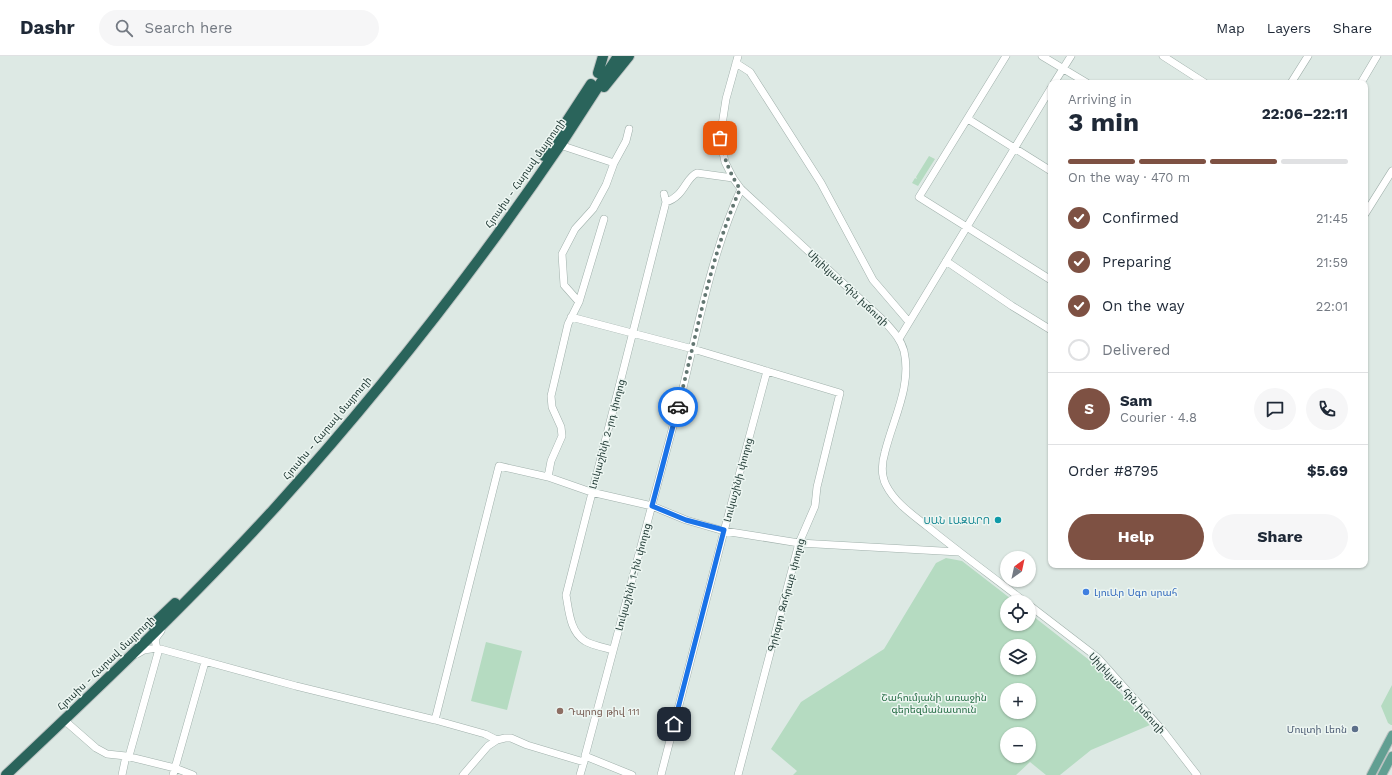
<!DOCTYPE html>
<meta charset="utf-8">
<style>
:root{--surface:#fff;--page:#f6f6f7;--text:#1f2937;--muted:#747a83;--line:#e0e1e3;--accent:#7e5143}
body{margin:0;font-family:"Work Sans","Noto Sans Armenian",sans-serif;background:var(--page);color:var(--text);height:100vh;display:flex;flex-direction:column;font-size:15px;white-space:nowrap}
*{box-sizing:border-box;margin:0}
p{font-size:13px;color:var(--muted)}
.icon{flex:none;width:22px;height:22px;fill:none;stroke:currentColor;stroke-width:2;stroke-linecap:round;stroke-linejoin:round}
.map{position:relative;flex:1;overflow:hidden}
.side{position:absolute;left:1048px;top:24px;width:320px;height:488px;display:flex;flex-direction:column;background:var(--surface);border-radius:8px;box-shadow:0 1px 3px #0004}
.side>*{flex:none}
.needle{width:26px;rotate:33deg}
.fabs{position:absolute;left:1000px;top:495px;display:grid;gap:8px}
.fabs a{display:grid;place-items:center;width:36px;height:36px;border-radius:50%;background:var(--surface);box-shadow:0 1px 3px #0004;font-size:20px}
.pin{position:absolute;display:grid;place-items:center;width:34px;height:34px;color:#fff;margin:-17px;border-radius:8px;box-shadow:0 2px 6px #0006}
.courier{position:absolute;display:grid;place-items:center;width:40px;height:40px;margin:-20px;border:3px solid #1a73e8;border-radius:50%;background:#fff;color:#222;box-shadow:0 1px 5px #0007}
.summary em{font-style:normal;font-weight:700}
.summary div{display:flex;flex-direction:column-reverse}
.summary{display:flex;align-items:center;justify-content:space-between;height:68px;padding:0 20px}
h1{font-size:26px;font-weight:700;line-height:30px}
.bar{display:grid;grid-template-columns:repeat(4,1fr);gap:6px 4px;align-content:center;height:48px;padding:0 20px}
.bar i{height:5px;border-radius:3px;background:var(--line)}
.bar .on{background:var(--accent)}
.bar p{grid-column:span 4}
.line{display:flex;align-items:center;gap:10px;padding:0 20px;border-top:1px solid var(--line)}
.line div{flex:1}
.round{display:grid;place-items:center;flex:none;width:42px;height:42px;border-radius:21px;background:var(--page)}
ol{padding:0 20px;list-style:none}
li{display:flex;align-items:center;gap:12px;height:44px}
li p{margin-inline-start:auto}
li .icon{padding:4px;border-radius:50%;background:var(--accent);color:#fff;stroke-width:4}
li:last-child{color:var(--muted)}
li i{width:22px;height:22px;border:2px solid var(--line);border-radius:50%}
.primary-button{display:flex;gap:8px;margin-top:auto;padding:8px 20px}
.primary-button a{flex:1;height:46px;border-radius:24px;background:var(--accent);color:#fff;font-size:16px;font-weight:700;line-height:46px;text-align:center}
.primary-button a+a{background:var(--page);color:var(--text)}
header{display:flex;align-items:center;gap:24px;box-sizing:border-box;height:56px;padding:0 20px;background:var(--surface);border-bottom:1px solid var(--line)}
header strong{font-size:19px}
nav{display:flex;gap:22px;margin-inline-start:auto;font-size:14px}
.search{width:280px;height:36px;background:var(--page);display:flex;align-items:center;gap:10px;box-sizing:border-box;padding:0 14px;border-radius:22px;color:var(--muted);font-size:15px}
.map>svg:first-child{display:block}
.green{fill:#b5dbc1;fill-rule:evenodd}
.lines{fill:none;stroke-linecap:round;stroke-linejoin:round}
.minor-casing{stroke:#a0b0ab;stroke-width:8}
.major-casing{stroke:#bcc3c2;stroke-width:10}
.highway-casing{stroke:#bcc3c2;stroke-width:12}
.minor{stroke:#fff;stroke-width:7}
.major{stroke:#619f92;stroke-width:8}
.highway{stroke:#2a645b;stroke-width:10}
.done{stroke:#627671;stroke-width:4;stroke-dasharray:0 7.2}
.route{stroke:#1a73e8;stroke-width:5}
.culture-dot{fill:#0f9aa8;stroke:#edf6f2;stroke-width:1.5}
.shop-dot{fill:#3f7fe0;stroke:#edf6f2;stroke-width:1.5}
.education-dot{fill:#8d6e63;stroke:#edf6f2;stroke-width:1.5}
.service-dot{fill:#5c6f8a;stroke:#edf6f2;stroke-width:1.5}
.labels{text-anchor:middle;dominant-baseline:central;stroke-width:3;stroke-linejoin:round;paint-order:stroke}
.street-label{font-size:10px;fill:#1f3833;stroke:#edf6f2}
.culture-label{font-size:10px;fill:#0d838f;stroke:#edf6f2;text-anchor:end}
.shop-label{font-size:10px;fill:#366cbe;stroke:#edf6f2;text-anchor:start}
.park-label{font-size:10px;fill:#296f48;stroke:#edf6f2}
.education-label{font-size:10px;fill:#785e54;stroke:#edf6f2;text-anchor:start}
.service-label{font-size:10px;fill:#4e5e75;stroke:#edf6f2;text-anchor:end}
</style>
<header>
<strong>Dashr</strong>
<div class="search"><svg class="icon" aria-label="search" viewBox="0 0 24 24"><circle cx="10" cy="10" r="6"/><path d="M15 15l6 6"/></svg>Search here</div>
<nav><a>Map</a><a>Layers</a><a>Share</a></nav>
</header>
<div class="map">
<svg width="1392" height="719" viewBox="0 0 1392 719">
<rect width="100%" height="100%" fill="#dde9e4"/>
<path class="green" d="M929,100l6,3 -17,27 -6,-3 3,-5 2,1 -1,-2z
M946,502l16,3 53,41h-8v22h22v-11l64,50 57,62 -59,25 -31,25h-14l-16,-13 -14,13h-223l4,-4 -26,-22 30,-47 83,-53 52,-86zM1007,590h22v22h-22zM1007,634h22v22h-22zM1007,678h22v22h-22z
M486,586l36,9 -15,59 -36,-9z
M1392,629v40h-1l-3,-2 -7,-17z"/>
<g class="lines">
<defs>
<path id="minor" d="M738,0l-12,43 -6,39 5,24 8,16 8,11 143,132c8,9 17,18 20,30 8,35 -11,68 -19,101 -3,10 -4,23 1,33 9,18 27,30 42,42 32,26 65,50 97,75
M1006,0l-87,141 132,83
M1042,0l45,27
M1163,0l42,27
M736,7l14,9 71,111 52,97 36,42
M1054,27l17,-27
M1291,27l17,-27
M1361,27l16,-27
M968,63l83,52
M560,89l54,18
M666,146c19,-6 19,-24 31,-29l36,5
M1365,158l27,-43
M946,205l66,45 39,24
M579,246l-15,-17 -2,-31 13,-25 18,-20 13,-24 8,-22 12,-22 3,-12
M571,261l122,32 147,44 -23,94 -2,19 -16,37 -61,232
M899,283l152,-251
M548,421l3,-16 11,-25 -1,-9 -9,-20 -1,-11 17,-72 11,-22 25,-83
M1029,549l69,53 65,73 34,44
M157,592c-3,-9 -2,-9 4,-17
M613,594c-7,-2 -22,-5 -28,-9 -15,-9 -16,-30 -19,-46l100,-393 -2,-8
M137,598l7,-4 13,-2 139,38 139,34 50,14 12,6
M64,664l32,28 11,6 19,2
M435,664l64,-254 49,11 43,15 61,14 34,14 38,11 75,12 160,9
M129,700l30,-107
M122,719l4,-19 49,12 18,7
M173,719l32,-113
M463,719l25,-29 9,-6 8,-2h6l16,7 57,17
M580,719l5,-17
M632,719l-47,-19c31,-119 64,-237 95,-356 18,-71 30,-143 61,-211
M661,719l62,-240 44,-164"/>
<path id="major" d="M1371,719l21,-40
M1382,719l10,-19"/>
<path id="highway" d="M598,17l5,-17
M604,31l25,-31
M544,100l47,-72
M152,569l23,-22
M6,719c91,-86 182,-172 267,-265 104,-115 201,-238 288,-366 19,-29 38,-59 57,-88"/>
</defs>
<use href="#minor" class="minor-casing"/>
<use href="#major" class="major-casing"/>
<use href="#highway" class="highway-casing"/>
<use href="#minor" class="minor"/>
<use href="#major" class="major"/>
<use href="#highway" class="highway"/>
</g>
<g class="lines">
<path class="done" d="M678,351c19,-73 32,-149 62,-218 -11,-17 -16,-31 -20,-51"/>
<path class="route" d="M674,668l50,-194 -38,-10 -34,-14 26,-99"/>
</g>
<circle class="culture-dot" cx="998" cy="464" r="4"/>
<circle class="shop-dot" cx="1086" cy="536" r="4"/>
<circle class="education-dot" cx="560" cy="655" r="4"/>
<circle class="service-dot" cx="1355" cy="673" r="4"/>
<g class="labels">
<g class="street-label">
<text transform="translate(525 117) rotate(-55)">Հյուսիս - Հարավ մայրուղի</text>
<text transform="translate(848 232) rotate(43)">Սիլիկյան հին խճուղի</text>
<text transform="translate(327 372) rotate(-50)">Հյուսիս - Հարավ մայրուղի</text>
<text transform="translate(607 378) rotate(-75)">Լուկաշինի 2-րդ փողոց</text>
<text transform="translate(738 424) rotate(-75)">Լուկաշինի փողոց</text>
<text transform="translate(633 521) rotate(-75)">Լուկաշինի 1-ին փողոց</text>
<text transform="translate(786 539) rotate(-75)">Գրիգոր Զոհրաբ փողոց</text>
<text transform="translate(106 607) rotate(-44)">Հյուսիս - Հարավ մայրուղի</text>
<text transform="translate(1127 637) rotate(47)">Սիլիկյան հին խճուղի</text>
</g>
<g class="culture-label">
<text x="990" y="464">ՍԱՆ ԼԱԶԱՐՈ</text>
</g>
<g class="shop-label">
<text x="1094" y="536">ԼյուԱր Սգո սրահ</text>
</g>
<g class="park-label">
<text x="934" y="641">Շահումյանի առաջին<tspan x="934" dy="12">գերեզմանատուն</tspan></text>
</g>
<g class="education-label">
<text x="568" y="655">Դպրոց թիվ 111</text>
</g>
<g class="service-label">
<text x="1347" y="673">Մուլտի Լեոն</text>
</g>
</g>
</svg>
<div class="fabs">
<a><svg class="needle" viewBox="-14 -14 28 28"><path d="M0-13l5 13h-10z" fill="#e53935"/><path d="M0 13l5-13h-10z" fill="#747a83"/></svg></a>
<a><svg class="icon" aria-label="locate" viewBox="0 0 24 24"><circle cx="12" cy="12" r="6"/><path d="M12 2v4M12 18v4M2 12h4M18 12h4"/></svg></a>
<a><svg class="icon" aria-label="layers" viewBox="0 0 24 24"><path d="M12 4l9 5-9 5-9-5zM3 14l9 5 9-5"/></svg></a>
<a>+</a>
<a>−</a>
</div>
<div class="pin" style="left:720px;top:82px;background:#ea580c"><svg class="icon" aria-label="bag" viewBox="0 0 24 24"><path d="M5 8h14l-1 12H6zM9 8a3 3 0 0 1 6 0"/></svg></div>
<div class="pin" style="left:674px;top:668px;background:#1f2937"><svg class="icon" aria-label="home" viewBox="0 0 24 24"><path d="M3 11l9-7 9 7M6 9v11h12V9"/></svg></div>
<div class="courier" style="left:678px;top:351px"><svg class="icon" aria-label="car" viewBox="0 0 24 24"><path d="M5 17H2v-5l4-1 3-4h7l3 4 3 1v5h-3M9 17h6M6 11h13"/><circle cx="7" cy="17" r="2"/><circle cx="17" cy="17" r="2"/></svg></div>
<section class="side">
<div class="summary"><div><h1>3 min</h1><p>Arriving in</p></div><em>22:06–22:11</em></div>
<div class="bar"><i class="on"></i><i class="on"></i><i class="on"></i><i></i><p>On the way · 470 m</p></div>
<ol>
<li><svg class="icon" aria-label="check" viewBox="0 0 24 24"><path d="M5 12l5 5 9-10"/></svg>Confirmed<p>21:45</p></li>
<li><svg class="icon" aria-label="check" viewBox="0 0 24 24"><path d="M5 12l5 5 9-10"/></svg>Preparing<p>21:59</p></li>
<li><svg class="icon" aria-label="check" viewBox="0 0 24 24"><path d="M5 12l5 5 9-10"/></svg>On the way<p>22:01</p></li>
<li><i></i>Delivered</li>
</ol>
<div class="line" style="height:72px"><b class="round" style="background:var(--accent);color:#fff">S</b><div><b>Sam</b><p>Courier · 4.8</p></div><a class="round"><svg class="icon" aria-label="chat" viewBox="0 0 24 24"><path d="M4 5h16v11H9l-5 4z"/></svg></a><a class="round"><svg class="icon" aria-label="phone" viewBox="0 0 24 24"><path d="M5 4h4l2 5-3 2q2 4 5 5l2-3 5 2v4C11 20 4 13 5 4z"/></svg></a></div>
<div class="line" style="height:52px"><div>Order #8795</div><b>$5.69</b></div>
<div class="primary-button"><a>Help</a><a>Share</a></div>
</section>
</div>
